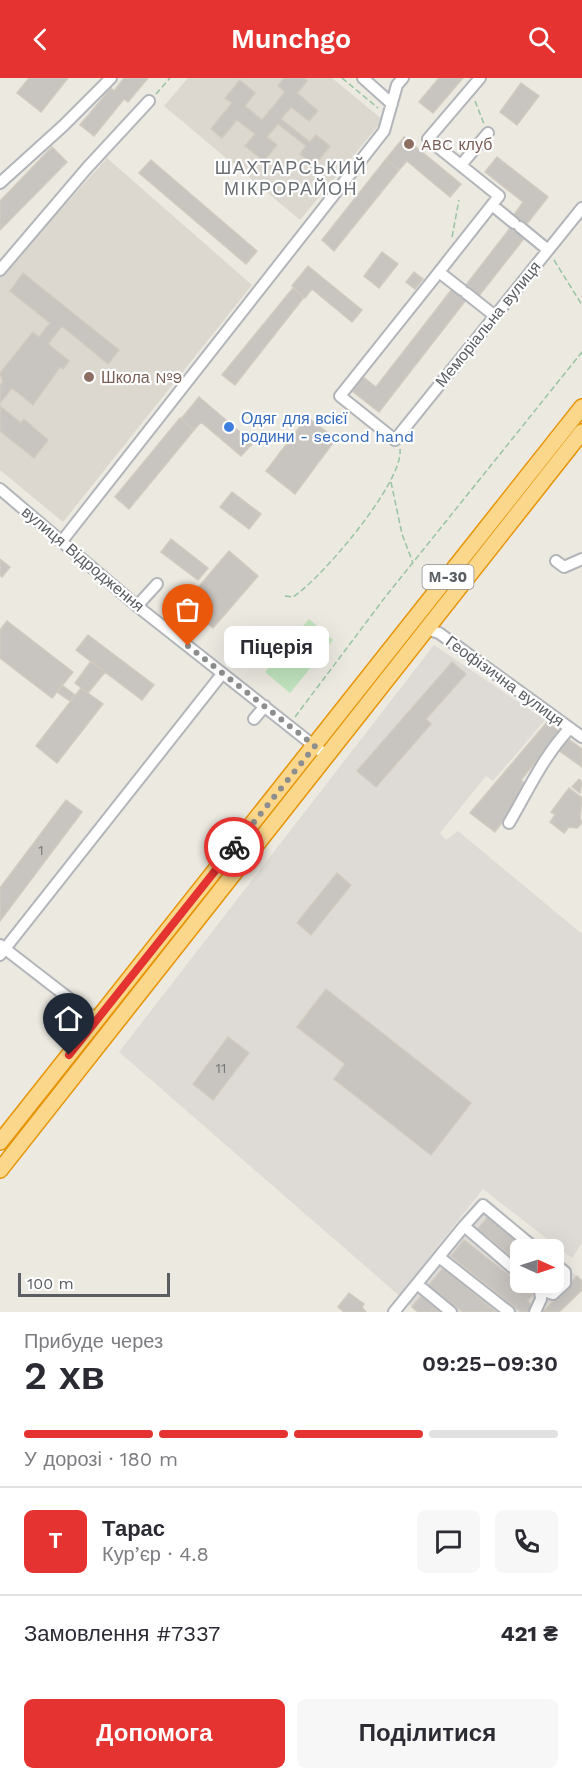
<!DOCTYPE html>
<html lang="uk">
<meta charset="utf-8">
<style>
:root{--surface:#fff;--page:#f7f7f7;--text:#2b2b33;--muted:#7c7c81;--line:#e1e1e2;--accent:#e43330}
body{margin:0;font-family:"Work Sans",sans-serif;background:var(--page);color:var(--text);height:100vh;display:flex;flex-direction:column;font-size:22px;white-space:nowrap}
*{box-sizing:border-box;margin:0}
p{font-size:20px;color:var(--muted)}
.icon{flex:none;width:33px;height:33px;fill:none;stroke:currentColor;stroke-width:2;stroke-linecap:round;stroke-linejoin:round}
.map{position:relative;height:1234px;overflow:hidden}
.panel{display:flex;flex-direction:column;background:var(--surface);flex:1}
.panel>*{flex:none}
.needle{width:39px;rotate:93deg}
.tools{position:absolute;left:510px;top:1161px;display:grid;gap:12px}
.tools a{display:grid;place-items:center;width:54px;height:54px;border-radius:9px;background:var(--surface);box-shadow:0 6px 24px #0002;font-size:30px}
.scale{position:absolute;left:18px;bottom:15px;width:152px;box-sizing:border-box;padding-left:6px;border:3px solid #5a5e62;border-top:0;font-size:16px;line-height:21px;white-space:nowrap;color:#5a5e62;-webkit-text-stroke:4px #fff;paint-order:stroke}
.pin{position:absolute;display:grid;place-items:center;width:51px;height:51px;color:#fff;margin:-62px -26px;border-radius:50% 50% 50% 0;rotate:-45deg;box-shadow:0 0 6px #0007}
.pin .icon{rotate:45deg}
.courier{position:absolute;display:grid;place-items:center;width:60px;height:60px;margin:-30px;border:4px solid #e43330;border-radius:50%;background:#fff;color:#222;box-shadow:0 2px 8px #0007}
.bubble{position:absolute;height:42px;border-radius:9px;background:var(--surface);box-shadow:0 6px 24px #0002;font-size:20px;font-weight:600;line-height:42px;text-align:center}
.summary em{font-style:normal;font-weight:600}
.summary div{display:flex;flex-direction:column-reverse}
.summary{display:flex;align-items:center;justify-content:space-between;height:102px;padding:0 24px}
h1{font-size:39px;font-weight:600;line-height:45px}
.bar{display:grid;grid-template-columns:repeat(4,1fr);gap:9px 6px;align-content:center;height:72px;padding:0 24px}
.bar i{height:8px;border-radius:4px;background:var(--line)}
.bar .current{background:var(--accent)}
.bar p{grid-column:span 4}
.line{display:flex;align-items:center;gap:15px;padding:0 24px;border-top:2px solid var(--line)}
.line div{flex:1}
.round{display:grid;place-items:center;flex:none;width:63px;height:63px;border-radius:9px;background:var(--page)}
.cta{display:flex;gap:12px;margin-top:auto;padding:12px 24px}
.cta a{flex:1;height:69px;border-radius:9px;background:var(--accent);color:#fff;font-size:24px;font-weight:600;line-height:69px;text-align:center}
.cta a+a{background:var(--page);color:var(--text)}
header{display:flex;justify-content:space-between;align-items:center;height:78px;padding:0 24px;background:var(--accent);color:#fff;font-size:27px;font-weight:600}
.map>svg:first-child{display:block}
.industrial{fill:#dedbd6}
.education{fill:#dcd8cf}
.green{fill:#c0e4be}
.building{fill:#c8c4bf;stroke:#d1cac0;stroke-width:1.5}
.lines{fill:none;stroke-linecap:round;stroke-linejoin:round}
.minor-casing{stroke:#b2b5b9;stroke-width:14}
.highway-casing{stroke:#e79406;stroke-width:18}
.path{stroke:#97c4a2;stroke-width:1.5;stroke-dasharray:6 3;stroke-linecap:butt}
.minor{stroke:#fff;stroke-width:10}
.highway{stroke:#fad78b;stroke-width:15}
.done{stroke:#8d8f8e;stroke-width:6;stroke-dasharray:0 10.8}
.route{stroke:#e43330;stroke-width:8}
.education-dot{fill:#8d6e63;stroke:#fff;stroke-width:2}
.shop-dot{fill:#3f7fe0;stroke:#fff;stroke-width:2}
.labels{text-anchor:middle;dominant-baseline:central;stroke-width:4.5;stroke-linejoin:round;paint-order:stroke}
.number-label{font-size:14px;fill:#767879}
.shield{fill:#fff;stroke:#8c8e91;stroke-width:1.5}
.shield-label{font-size:15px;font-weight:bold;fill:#5a5e62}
.education-label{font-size:16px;fill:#785e54;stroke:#fff;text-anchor:start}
.street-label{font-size:16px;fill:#5a5e62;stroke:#fff}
.shop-label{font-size:16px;fill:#366cbe;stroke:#fff;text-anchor:start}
.neighbourhood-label{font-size:18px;letter-spacing:1.5px;fill:#6b7074;stroke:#fff}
</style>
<header><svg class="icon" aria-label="back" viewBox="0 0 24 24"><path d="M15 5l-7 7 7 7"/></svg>Munchgo<svg class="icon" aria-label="search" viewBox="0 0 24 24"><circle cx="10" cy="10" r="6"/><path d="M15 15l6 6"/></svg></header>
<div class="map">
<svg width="582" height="1234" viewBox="0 0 582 1234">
<rect width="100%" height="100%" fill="#ece9e1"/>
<path class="industrial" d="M434,567l111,75 -52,61 -7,-5 -46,57 6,7 12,-9 124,103v309l-10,15 -89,-69 -54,68 51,-60 65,52 -25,1v32h34v-26l28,25v9l-23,22h-141l-299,-260z"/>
<path class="education" d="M188,0h144l51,42 -83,100 -136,-114z
M107,80l145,127 -189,237 -63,-52v-193z"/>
<path class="green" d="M309,541l24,21 -43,53 -25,-21z"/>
<path class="building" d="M29,0h39l-27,34 -24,-19z
M124,0h24l-20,24 -4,-3 -30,37 -14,-11 31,-37 3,3z
M284,0h20l3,3 -10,12 21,18 -9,10 -18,-14 -10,12 29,23 6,-7 14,11 -16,20 -14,-12 6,-8 -28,-22 -11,13 10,8 -13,16 -19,-15 10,-12 -18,-14 -15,18 -11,-9 21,-26 -7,-5 15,-18 15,13 -10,13 17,14 23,-28 -7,-6z
M439,0h24l-30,35 -14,-11z
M521,5l18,13 -22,29 -17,-13z
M404,59l57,47 -11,13 -43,-36 -8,9 -13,-11z
M52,69l15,15 -67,68v-29z
M497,79l51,40 -22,28 -3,-3 -5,8 8,6 -48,61 -9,-7 -6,8 3,2 -87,112 -27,-21 11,-14 13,10 76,-98 7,5 59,-76 -4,-3 9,-13 -38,-30z
M386,81l13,11 -65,81 -12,-11z
M151,82l106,91 -11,13 -107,-91z
M382,174l16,12 -19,24 -15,-12z
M308,188l54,44 -10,12 -40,-33 -7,9 -13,-12z
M414,194l9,7 -8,10 -9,-7z
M23,195l96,77 -11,14 -46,-38 -14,18 21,17 -6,8 -3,-2 -27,38 -21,-17 -12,15v-18l3,-3 -3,-9 33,-41 6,5 11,-14 -40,-32z
M293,210l11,9 -69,88 -13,-10z
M199,319l54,46 -12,13 -40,-34 -7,8 -13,-11z
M0,328l21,17 3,-4 24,21 -14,18 -34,-27z
M307,339l29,22 -41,55 -29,-23z
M180,340l14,12 -65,79 -14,-12z
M232,414l29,22 -12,15 -29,-22z
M171,461l37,29 -10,12 -37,-28z
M229,473l29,25 -45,52 -28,-25z
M0,481l10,8 -8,10 -2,-2z
M7,543l66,51 -21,26 -52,-40v-28z
M88,557l66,50 -12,15 -66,-50z
M91,583l14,11 -17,21 -13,-10z
M452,584l14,12 -40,45 5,5 -55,63 -19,-16z
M62,607l13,10 -5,6 -13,-9z
M81,610l22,16 -46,59 -21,-17z
M547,644l13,10 -39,48 7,7 -33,45 -25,-19z
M567,660l15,11v18l-24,-17z
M579,701l3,3 -2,11 -8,-6z
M569,710l13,10 -2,20 2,5 -5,5 -8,-1 -5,6 -14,-11 5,-7 -4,-3z
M66,722l16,12 -82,109v-33z
M337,795l14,12 -40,50 -14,-12z
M326,911l145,114 -40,52 -97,-76 11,-15 -48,-37z
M228,959l21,16 -36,47 -20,-16z
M490,1136l43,36h-13v14l-42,-35z
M464,1162l69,54 -6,7 6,5 -5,6h-7l-70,-56z
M443,1190l53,44h-33l-34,-27z
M577,1198l5,5v9l-23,22h-16z
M554,1202l3,3 -5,7 -9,-8h11z
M349,1215l15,11 -2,3 4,5h-22l-6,-5z
M421,1218l19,16h-22l-6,-5z"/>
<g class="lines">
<defs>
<path id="minor" d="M363,0l29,26
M461,87l27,-32
M0,105l63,-57 48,-48
M492,127l22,18
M520,149l28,23
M0,192l87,-102 62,-67
M439,194l-99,124 55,44 187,-232
M462,212l-23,-18 60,-76 -71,-57 52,-61
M466,215l29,23
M0,411l137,117 190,150
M62,463l322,-410 13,-46 6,-7
M556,483l8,6 18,-8
M137,528l20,-22
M426,551l13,4 143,104
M254,641l11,-13
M509,745c20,-34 34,-66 61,-95
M0,867l97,75
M0,877l222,-281
M464,1148l19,-21 54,45
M439,1179l70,55
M531,1204l9,8 1,9 -6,13
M417,1206l34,28
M540,1212l13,4 12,-11v-11l-11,-9
M394,1234l70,-86 56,48"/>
<path id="highway" d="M0,1064l582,-735
M0,1092l582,-738"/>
</defs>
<use href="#minor" class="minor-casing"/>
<use href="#highway" class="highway-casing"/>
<path class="path" d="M342,0l36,30
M156,16l14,-16
M475,23l9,23
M452,159l7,-37
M554,182l28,45
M391,404l11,52 11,29
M285,518l8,1c28,-18 111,-115 107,-148
M295,639l91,-121 196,-244"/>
<use href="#minor" class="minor"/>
<use href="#highway" class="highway"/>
</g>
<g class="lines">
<path class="done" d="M188,568l127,100 -81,101"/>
<path class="route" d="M69,977l165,-208"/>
</g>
<g class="education-dot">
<circle cx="409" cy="66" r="6"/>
<circle cx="89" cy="299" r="6"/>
</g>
<circle class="shop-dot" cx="229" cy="349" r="6"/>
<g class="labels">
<g class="number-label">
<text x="41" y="772">1</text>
<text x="221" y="990">11</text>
</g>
<rect class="shield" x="422.5" y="487" width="51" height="24" rx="4.5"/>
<g class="shield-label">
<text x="448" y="499">М-30</text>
</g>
<g class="education-label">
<text x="421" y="66">ABC клуб</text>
<text x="101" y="299">Школа №9</text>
</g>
<g class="street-label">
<text transform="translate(488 246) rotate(-51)">Меморіальна вулиця</text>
<text transform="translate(83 481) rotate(40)">вулиця Відродження</text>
<text transform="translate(505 603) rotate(36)">Геофізична вулиця</text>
</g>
<g class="shop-label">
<text x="241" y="340">Одяг для всієї<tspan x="241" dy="18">родини - second hand</tspan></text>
</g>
<g class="neighbourhood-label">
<text x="291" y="89">ШАХТАРСЬКИЙ<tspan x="291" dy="21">МІКРОРАЙОН</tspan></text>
</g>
</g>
</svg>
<div class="tools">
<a><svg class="needle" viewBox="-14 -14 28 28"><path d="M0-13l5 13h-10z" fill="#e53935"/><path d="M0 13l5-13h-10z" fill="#7c7c81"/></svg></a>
</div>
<div class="scale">100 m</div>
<div class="pin" style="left:188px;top:568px;background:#ea580c"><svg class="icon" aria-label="bag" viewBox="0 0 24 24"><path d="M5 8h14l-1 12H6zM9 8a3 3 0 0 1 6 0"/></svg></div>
<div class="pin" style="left:69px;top:977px;background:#1f2937"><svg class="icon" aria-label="home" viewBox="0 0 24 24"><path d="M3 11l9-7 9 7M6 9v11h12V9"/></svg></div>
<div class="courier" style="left:234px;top:769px"><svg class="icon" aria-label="bike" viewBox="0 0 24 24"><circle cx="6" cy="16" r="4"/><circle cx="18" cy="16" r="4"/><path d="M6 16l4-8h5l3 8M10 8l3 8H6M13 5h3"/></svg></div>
<div class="bubble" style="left:224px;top:548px;width:105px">Піцерія</div>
</div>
<section class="panel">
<div class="summary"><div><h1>2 хв</h1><p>Прибуде через</p></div><em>09:25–09:30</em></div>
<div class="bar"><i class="current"></i><i class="current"></i><i class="current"></i><i></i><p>У дорозі · 180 m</p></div>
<div class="line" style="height:108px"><b class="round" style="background:var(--accent);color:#fff">Т</b><div><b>Тарас</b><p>Кур’єр · 4.8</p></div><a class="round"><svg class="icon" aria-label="chat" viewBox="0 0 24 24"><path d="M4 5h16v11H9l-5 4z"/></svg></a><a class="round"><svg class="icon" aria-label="phone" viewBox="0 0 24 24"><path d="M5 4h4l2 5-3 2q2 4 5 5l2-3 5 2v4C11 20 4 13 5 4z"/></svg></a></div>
<div class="line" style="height:78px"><div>Замовлення #7337</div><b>421 ₴</b></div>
<div class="cta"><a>Допомога</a><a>Поділитися</a></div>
</section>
